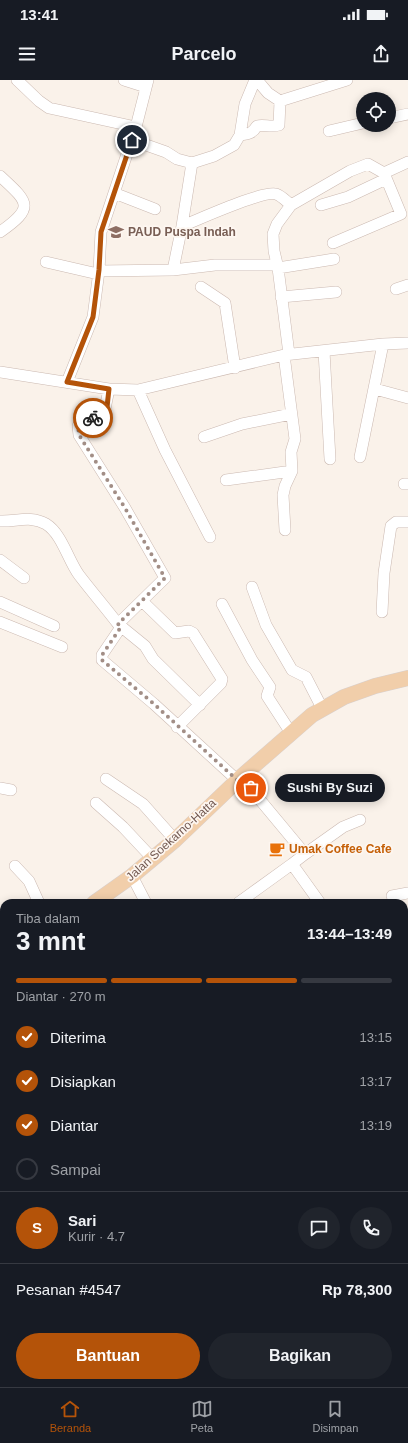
<!DOCTYPE html>
<html lang="id">
<meta charset="utf-8">
<style>
:root{--surface:#171b24;--page:#20242c;--text:#f1f3f6;--muted:#9ea1a6;--line:#363941;--accent:#b45309}
body{margin:0;font-family:Arial,sans-serif;background:var(--page);color:var(--text);height:100vh;display:flex;flex-direction:column;font-size:15px;white-space:nowrap}
*{box-sizing:border-box;margin:0}
p{font-size:13px;color:var(--muted)}
.icon{flex:none;width:22px;height:22px;fill:none;stroke:currentColor;stroke-width:2;stroke-linecap:round;stroke-linejoin:round}
.map{position:relative;flex:1;overflow:hidden}
.side{position:absolute;left:0px;top:819px;width:408px;height:488px;display:flex;flex-direction:column;background:var(--surface);border-radius:12px 12px 0 0;box-shadow:0 2px 10px #0003}
.side>*{flex:none}
.fabs{position:absolute;left:356px;top:12px;display:grid;gap:8px}
.fabs a{display:grid;place-items:center;width:40px;height:40px;border-radius:50%;background:var(--surface);box-shadow:0 2px 10px #0003;font-size:20px}
.pin{position:absolute;display:grid;place-items:center;width:34px;height:34px;color:#fff;margin:-17px;border:2px solid #fff;border-radius:50%;box-shadow:0 1px 4px #0007}
.courier{position:absolute;display:grid;place-items:center;width:40px;height:40px;margin:-20px;border:3px solid #b45309;border-radius:50%;background:#fff;color:#222;box-shadow:0 1px 5px #0007}
.bubble{position:absolute;height:28px;border-radius:14px;background:var(--surface);box-shadow:0 2px 10px #0003;font-size:13px;font-weight:600;line-height:28px;text-align:center}
.overview em{font-style:normal;font-weight:600}
.overview div{display:flex;flex-direction:column-reverse}
.overview{display:flex;align-items:center;justify-content:space-between;height:68px;padding:0 16px}
h1{font-size:26px;font-weight:600;line-height:30px}
.bar{display:grid;grid-template-columns:repeat(4,1fr);gap:6px 4px;align-content:center;height:48px;padding:0 16px}
.bar i{height:5px;border-radius:3px;background:var(--line)}
.bar .active{background:var(--accent)}
.bar p{grid-column:span 4}
.line{display:flex;align-items:center;gap:10px;padding:0 16px;border-top:1px solid var(--line)}
.line div{flex:1}
.round{display:grid;place-items:center;flex:none;width:42px;height:42px;border-radius:21px;background:var(--page)}
ol{padding:0 16px;list-style:none}
li{display:flex;align-items:center;gap:12px;height:44px}
li p{margin-inline-start:auto}
li .icon{padding:4px;border-radius:50%;background:var(--accent);color:#fff;stroke-width:4}
li:last-child{color:var(--muted)}
li i{width:22px;height:22px;border:2px solid var(--line);border-radius:50%}
.button{display:flex;gap:8px;margin-top:auto;padding:8px 16px}
.button a{flex:1;height:46px;border-radius:24px;background:var(--accent);color:#fff;font-size:16px;font-weight:600;line-height:46px;text-align:center}
.button a+a{background:var(--page);color:var(--text)}
.status{display:flex;justify-content:space-between;align-items:center;height:28px;padding:0 20px;background:var(--surface);direction:ltr}
.status svg{height:11px;fill:currentColor}
header{display:flex;justify-content:space-between;align-items:center;height:52px;padding:0 16px;background:var(--surface);font-size:18px;font-weight:600}
.dock{display:flex;justify-content:space-around;align-items:center;height:56px;border-top:1px solid var(--line);background:var(--surface);font-size:11px;color:var(--muted)}
.dock a{display:grid;justify-items:center;gap:2px}
.dock .active{color:var(--accent)}
.map>svg:first-child{display:block}
.lines{fill:none;stroke-linecap:round;stroke-linejoin:round}
.minor-casing{stroke:#cbb9b1;stroke-width:12}
.major-casing{stroke:#d8d0ce;stroke-width:16}
.minor{stroke:#fff;stroke-width:11}
.major{stroke:#f1ceaa;stroke-width:15}
.done{stroke:#a28e86;stroke-width:4;stroke-dasharray:0 7.2}
.route{stroke:#b45309;stroke-width:5}
.labels{text-anchor:middle;dominant-baseline:central;stroke-width:3.5;stroke-linejoin:round;paint-order:stroke}
.education-label{font-size:12px;font-weight:bold;fill:#785e54;stroke:#fdf6f0;text-anchor:start}
.street-label{font-size:12px;fill:#725850;stroke:#fdf6f0}
.food-label{font-size:12px;font-weight:bold;fill:#c56008;stroke:#fdf6f0;text-anchor:start}
</style>
<div class="status"><b>13:41</b><svg viewBox="0 0 49 12"><path d="M0 12V9h3v3zM5 12V6h3v6zM10 12V3h3v9zM15 12V0h3v12zM26 1h20v11H26zM47 4h2v5h-2z"/></svg></div>
<header><svg class="icon" aria-label="menu" viewBox="0 0 24 24"><path d="M4 6h16M4 12h16M4 18h16"/></svg>Parcelo<svg class="icon" aria-label="share" viewBox="0 0 24 24"><path d="M12 15V3M7 8l5-5 5 5M5 13v7h14v-7"/></svg></header>
<div class="map">
<svg width="408" height="1307" viewBox="0 0 408 1307">
<rect width="100%" height="100%" fill="#faf2ea"/>
<g class="lines">
<defs>
<path id="minor" d="M17,0l22,21 10,7 87,19
M124,0l22,7
M257,0l11,13 12,8 67,-21
M389,38l19,-4
M329,51l34,-8
M240,55c8,-1 12,-1 17,-9 7,-2 14,2 22,-1l1,-24
M132,60l34,12 11,7 15,4
M384,93l24,-11
M0,96c28,26 36,31 0,56
M114,113l41,16
M321,125l27,-8 38,-18
M182,146c16,-6 81,-36 94,-32 6,2 11,8 15,11
M46,182l52,12
M278,188l56,-9
M173,190l9,-44 10,-63 22,-7 20,-11 6,-10 5,-31 10,-24
M99,191l74,-1 42,-5h62
M201,207l24,16 10,65
M396,209l12,-4
M281,217l55,-5
M324,271l6,108
M289,274l-11,-86 -4,-17 -1,-17 4,-10 14,-19 59,-34 18,-7 16,9 17,41 -68,29
M284,275l11,84 -4,13 1,19 -7,15 -2,9 2,35
M0,292l109,17 29,1 146,-35 99,-11 25,-1
M67,302l26,-65 6,-46 2,-39 35,-105 12,-47
M109,309l-4,20 -27,17 1,9 46,73 40,70 -47,46 27,22 8,13 47,46
M375,309l33,9
M138,310l27,60 45,87
M204,357l38,-13 49,-10
M360,377l23,-113
M226,400l66,-9
M404,404h4
M0,441c15,1 31,-6 46,3 16,10 22,36 33,51 13,17 26,32 39,49
M0,480l24,18
M252,507l14,38 26,45 14,7 16,31
M142,521l33,32 14,-2 4,2 29,46 -1,4 -44,44
M0,522l54,24
M222,524l30,56 18,27 -3,9 24,37
M382,532l2,-39 7,-47 5,-4h12
M0,542l62,25
M121,547l-19,28v5l52,44 83,76
M241,697l64,77 -13,10 28,39
M106,699l37,25 32,36
M0,708l11,2
M96,723l27,24 30,32
M305,774l38,-27 17,-7
M15,786l14,15 10,22
M132,796l14,27
M392,816l16,-3
M238,823l54,-39
M404,939l1,-1 3,5
M0,947l4,-1
M404,1002l4,-3
M404,1149l4,-1
M0,1181l4,-3
M404,1242l4,-1
M193,1303l3,4
M318,1303l2,4
M353,1303l1,4
M248,1307l9,-4"/>
<path id="major" d="M94,823l38,-27 43,-36 66,-63 71,-62 32,-18 31,-11 33,-8
M0,884l4,-3
M0,1202l4,4
M0,1226l4,4
M65,1303l4,4
M85,1303l4,4"/>
</defs>
<use href="#minor" class="minor-casing"/>
<use href="#major" class="major-casing"/>
<use href="#minor" class="minor"/>
<use href="#major" class="major"/>
</g>
<g class="lines">
<path class="done" d="M93,338l-15,8 1,9 46,73 40,70 -47,46 3,3 -19,28v5l52,44 83,76 4,-3 10,11"/>
<path class="route" d="M93,338l14,-11 2,-18 -42,-7 26,-65 6,-47 2,-38 31,-92"/>
</g>
<defs>
<symbol id="school-bare" viewBox="-9 -9 18 18"><path d="M0-5L7-2L0 1L-7-2ZM-4 1L0 2.5L4 1V4Q0 6-4 4Z" fill="#8d6e63" stroke="#fdf6f0" stroke-width="2.5" paint-order="stroke"/></symbol>
<symbol id="cafe-bare" viewBox="-9 -9 18 18"><path d="M-5.5-4.5H6V0H3Q3 3.5 0 3.5H-2.5Q-5.5 3.5-5.5 0ZM3-3.2v2h1.7v-2ZM-6 4.5H4V6H-6Z" fill="#e8710a" stroke="#fdf6f0" stroke-width="2.5" paint-order="stroke"/></symbol>
</defs>
<g fill-rule="evenodd">
<use href="#school-bare" x="105" y="141" width="22" height="22"/>
<use href="#cafe-bare" x="266" y="758" width="22" height="22"/>
</g>
<g class="labels">
<g class="education-label">
<text x="128" y="152">PAUD Puspa Indah</text>
</g>
<g class="street-label">
<text transform="translate(171 760) rotate(-42)">Jalan Soekarno-Hatta</text>
</g>
<g class="food-label">
<text x="289" y="769">Umak Coffee Cafe</text>
</g>
</g>
</svg>
<div class="fabs">
<a><svg class="icon" aria-label="locate" viewBox="0 0 24 24"><circle cx="12" cy="12" r="6"/><path d="M12 2v4M12 18v4M2 12h4M18 12h4"/></svg></a>
</div>
<div class="pin" style="left:251px;top:708px;background:#ea580c"><svg class="icon" aria-label="bag" viewBox="0 0 24 24"><path d="M5 8h14l-1 12H6zM9 8a3 3 0 0 1 6 0"/></svg></div>
<div class="pin" style="left:132px;top:60px;background:#1f2937"><svg class="icon" aria-label="home" viewBox="0 0 24 24"><path d="M3 11l9-7 9 7M6 9v11h12V9"/></svg></div>
<div class="courier" style="left:93px;top:338px"><svg class="icon" aria-label="bike" viewBox="0 0 24 24"><circle cx="6" cy="16" r="4"/><circle cx="18" cy="16" r="4"/><path d="M6 16l4-8h5l3 8M10 8l3 8H6M13 5h3"/></svg></div>
<div class="bubble" style="left:275px;top:694px;width:110px">Sushi By Suzi</div>
<section class="side">
<div class="overview"><div><h1>3 mnt</h1><p>Tiba dalam</p></div><em>13:44–13:49</em></div>
<div class="bar"><i class="active"></i><i class="active"></i><i class="active"></i><i></i><p>Diantar · 270 m</p></div>
<ol>
<li><svg class="icon" aria-label="check" viewBox="0 0 24 24"><path d="M5 12l5 5 9-10"/></svg>Diterima<p>13:15</p></li>
<li><svg class="icon" aria-label="check" viewBox="0 0 24 24"><path d="M5 12l5 5 9-10"/></svg>Disiapkan<p>13:17</p></li>
<li><svg class="icon" aria-label="check" viewBox="0 0 24 24"><path d="M5 12l5 5 9-10"/></svg>Diantar<p>13:19</p></li>
<li><i></i>Sampai</li>
</ol>
<div class="line" style="height:72px"><b class="round" style="background:var(--accent);color:#fff">S</b><div><b>Sari</b><p>Kurir · 4.7</p></div><a class="round"><svg class="icon" aria-label="chat" viewBox="0 0 24 24"><path d="M4 5h16v11H9l-5 4z"/></svg></a><a class="round"><svg class="icon" aria-label="phone" viewBox="0 0 24 24"><path d="M5 4h4l2 5-3 2q2 4 5 5l2-3 5 2v4C11 20 4 13 5 4z"/></svg></a></div>
<div class="line" style="height:52px"><div>Pesanan #4547</div><b>Rp 78,300</b></div>
<div class="button"><a>Bantuan</a><a>Bagikan</a></div>
</section>
</div>
<nav class="dock">
<a class="active"><svg class="icon" aria-label="home" viewBox="0 0 24 24"><path d="M3 11l9-7 9 7M6 9v11h12V9"/></svg>Beranda</a>
<a><svg class="icon" aria-label="map" viewBox="0 0 24 24"><path d="M3 6l6-2 6 2 6-2v14l-6 2-6-2-6 2zM9 4v14M15 6v14"/></svg>Peta</a>
<a><svg class="icon" aria-label="saved" viewBox="0 0 24 24"><path d="M7 4h10v16l-5-4-5 4z"/></svg>Disimpan</a>
</nav>
